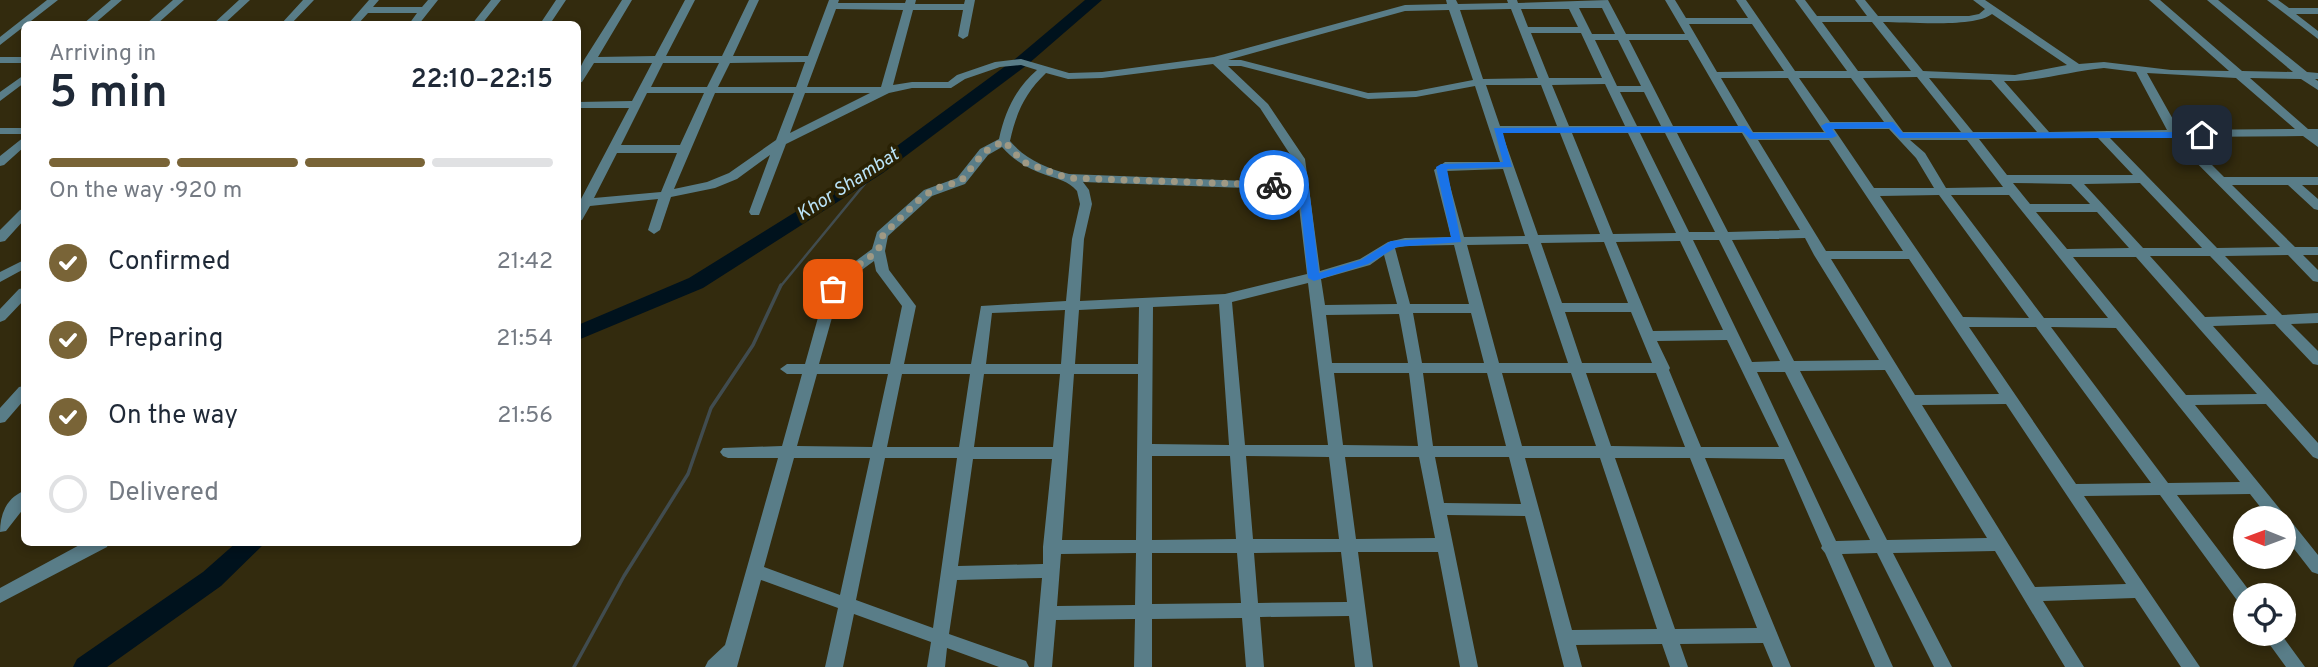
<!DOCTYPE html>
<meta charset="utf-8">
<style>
:root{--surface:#fff;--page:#f6f6f7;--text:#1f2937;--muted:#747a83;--line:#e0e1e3;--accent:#796437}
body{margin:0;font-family:Overpass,sans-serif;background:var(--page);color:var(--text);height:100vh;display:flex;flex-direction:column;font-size:26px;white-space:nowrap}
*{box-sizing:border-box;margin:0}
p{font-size:23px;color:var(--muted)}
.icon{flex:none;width:38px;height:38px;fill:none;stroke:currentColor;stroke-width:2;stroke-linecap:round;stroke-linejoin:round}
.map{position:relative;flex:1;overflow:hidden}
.sheet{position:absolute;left:21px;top:21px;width:560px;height:525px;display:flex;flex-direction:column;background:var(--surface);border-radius:10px;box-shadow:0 4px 10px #0003}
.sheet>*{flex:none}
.needle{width:46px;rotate:271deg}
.controls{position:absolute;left:2233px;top:506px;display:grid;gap:14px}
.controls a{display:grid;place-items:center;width:63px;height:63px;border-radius:50%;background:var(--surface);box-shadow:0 4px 10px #0003;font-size:35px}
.pin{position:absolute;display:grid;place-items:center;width:60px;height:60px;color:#fff;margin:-30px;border-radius:14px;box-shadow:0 4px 10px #0006}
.courier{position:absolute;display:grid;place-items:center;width:70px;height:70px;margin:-35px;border:5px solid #1a73e8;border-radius:50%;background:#fff;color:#222;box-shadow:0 2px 9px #0007}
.head em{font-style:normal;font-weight:600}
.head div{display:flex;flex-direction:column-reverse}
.head{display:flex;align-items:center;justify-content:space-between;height:119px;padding:0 28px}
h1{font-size:46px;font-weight:600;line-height:52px}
.bar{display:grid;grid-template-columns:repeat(4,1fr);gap:10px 7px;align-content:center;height:84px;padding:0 28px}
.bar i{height:9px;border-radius:5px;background:var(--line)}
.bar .selected{background:var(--accent)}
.bar p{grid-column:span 4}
ol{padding:0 28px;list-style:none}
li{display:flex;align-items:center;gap:21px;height:77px}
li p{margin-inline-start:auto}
li .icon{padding:7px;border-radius:50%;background:var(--accent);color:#fff;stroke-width:4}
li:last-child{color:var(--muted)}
li i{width:38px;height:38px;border:4px solid var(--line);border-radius:50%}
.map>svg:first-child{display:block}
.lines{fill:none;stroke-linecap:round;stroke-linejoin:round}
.stream-far1{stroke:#414c4f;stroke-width:2.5}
.stream{stroke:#414c4f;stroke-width:3.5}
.river{fill:#00121d;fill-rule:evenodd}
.minor{fill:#597d88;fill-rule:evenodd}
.route{fill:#1a73e8}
.done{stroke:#9f9984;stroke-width:7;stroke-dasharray:0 12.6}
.labels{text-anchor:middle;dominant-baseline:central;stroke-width:7;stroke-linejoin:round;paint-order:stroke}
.water-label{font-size:19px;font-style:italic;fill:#bae3f7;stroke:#292104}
</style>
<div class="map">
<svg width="2318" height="667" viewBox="0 0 2318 667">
<rect width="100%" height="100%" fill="#332b0e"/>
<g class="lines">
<path class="stream-far1" d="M780,287l97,-118"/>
<path class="stream" d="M574,667l50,-91 64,-102 23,-66 42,-63 28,-60"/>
<path class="river" d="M1085,0h17l-75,65 -144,108 -180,115 -125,52v-15l111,-47 182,-113 144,-106z
M237,542h29l-45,44 -114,81h-34l4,-8 126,-87z"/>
<path class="minor" d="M47,0h11l-58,45v-8z
M111,0h11l-28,24h-11z
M173,0h11l-27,24h-11z
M239,0h11l-26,24h-11z
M303,0h11l-23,24h-10z
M369,0h10l-6,7h49l6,-7h10l-19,24h-10l8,-11h-49l-10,11h-10z
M491,0h10l-19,24h-10z
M556,0h10l-16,24h-10z
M622,0h10l-34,57 57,-1 30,-56h10l-29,56h56l27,-56h10l-26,56h75l21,-56h10l-1,3h67l1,-3h10l-1,4h49l1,-4h10l-7,36 -5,3 -5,-3 5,-26h-50l-20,75 19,-3h36l9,-7 38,-13 26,-3 48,14 33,-1 112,-15 191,-52 42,-1 -1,-4h10l2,4 50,-1 -1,-3h10l1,3 90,-3 18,34h59l-20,-34h10l11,18h62l-12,-18h10l49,71h52l-52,-71h10l12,16h50l-12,-16h10l13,16h91l10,-2 6,-5 -12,-9h12l94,64 25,-2 67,8 58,1 -80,-71h11l82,71 51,1 -86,-72h11l89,72 11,1v6h-3l3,2v9l-17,-11 -51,-1 58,51h10v18l-15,-11 -119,1 40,40h94v8h-16l16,14v11l-4,-1 -26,-24h-56l63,62h23v8h-15l15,15v12l-5,-1 -25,-26 -63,1 57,59 36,-2v10l-27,1 27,27v14l-5,-1 -38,-40 -62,2 105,117v16l-5,-2 -47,-53 -71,1 89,109 2,5 4,1 28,35v19l-6,-2 -28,-36v-18h-15l-19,-24 -73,1 74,98 1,2h-7v10l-6,-2 -79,-108 -76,1 116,171h-19l-46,-69 -92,3 41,66h-19l-70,-116 -102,2 59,114h-18l-57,-114 -35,1 51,113h-18l-50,-114 -4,-5 1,-2 -38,-87 -79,-1 86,209h-18l-10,-24 -83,1 8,23h-18l-8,-23 -86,1 6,22h-18l-39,-151 -78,-1 31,152h-18l-22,-115h-80l15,115h-18l-6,-51 -89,1 4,50h-18l-4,-49 -90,1v48h-18l1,-48 -79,1 -4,47h-18l8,-89 -85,2 -8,54 77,27 3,6h-30l-52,-19 -2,19h-18l4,-25 -77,-28 -11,53h-18l13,-59 -77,-28 -24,87h-32l3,-6 17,-16 53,-187h-50l-5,-2 -3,-4 3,-4 59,-2 20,-72h-15l-7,-5 7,-5h18l21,-75 8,-12 38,-28 5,-17 47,-42 33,-12 23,-29 19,-10c6,-27 16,-50 38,-69l-16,-5 -21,2 -35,12 -14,9h-39l-23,5 -103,51 -27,71h-8l-2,-3 21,-57 -33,24 -22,9 -44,9 -11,33 -6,4 -6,-4 10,-31 -68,7 -8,14 -4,1v-22h3l48,-91h-51v-6l54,-1 20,-38h-58l-12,19 -4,1v-11l6,-12zM1579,8h23l13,26h-23zM836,9l67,1 -22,77h-74zM1511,9l27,69 -55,1 -23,-69zM1521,9h48l9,18h-50zM1449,10l24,70 -57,11 -48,2 -127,-33h-13l177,-49zM1992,14l75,51 -52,10 -92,-4 -40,-49c25,0 91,6 109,-8zM1822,22h50l39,49h-53zM1689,24h63l32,47 -67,1zM1531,33h50l21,45h-53zM1595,40h23l23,46h-24zM1629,40h59l50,86h-65zM805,62l-9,25h-78l12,-24zM663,63h56l-12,24h-56zM1213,64l47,44 33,51 3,24 -227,-9c-23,-6 -44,-15 -59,-33 6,-28 15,-48 36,-68l22,6 34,-1zM1228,66h13l127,33 48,-2 59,-11 25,76h-55l-11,8 17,67 -46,1 -17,4 -28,17 -40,12 -15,-112 -37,-55zM2104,68l32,4 31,58 -118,2 -45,-51c33,1 67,-10 100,-13zM2147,73l89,5 59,51 -116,1zM1917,77l44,55h-58l-40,-54zM1721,78h67l36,54h-71zM1799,78h52l33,44h-54zM1929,78l62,2 46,52h-64zM1605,84l20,42h-56l-17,-41zM1486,85h55l16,41h-57zM1620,92h24l17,34h-24zM647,93h57l-24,52h-59zM715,93h79l-18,47 -47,33 -22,9 -33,7zM805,93h65l-80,40zM1834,129h55l27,29 18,30h-60zM1502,133h58l40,101 -62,1zM1572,133h56l48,100 -63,1zM1640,133h25l50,99h-26zM1677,133h65l58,97 -72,2zM2171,137l1,1 108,109 -63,1 -107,-110zM2098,138l35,37h-126l-28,-36zM1758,140h71l74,111h-77zM1910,140h57l36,47 -57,1 -21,-35zM1002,147c12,14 27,22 44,28 12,4 22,6 31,16l3,13 -8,35 -6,62 -85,5 -10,58h-67l12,-58 -27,-36 -4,-19 3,-15 44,-40 33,-12 23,-29zM617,153h60l-16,39 -67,6zM1503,169l22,67 -61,1 -18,-66zM1083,182l214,8 10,84 -82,20 -145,7 4,-62 8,-35 -3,-14zM2013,183l58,1 19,20h-60zM2140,183l62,65h-59l-59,-64zM1939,195l90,123 -66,-1 -83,-121zM1951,195h58l99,123h-64zM2036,212h61l32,36 -62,1zM1805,238l9,17 65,105 -85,1 -62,-121zM1693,240h26l61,121 -28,1zM1680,241l43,89 -70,1 -37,-89zM1604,242l24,61h-66l-21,-60zM1528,244l40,119h-69l-32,-118zM1454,245l15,59h-59l-15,-56 10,-2zM1384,255l13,49 -72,1 -4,-26 49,-14zM2150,256h60l57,59 -62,2zM2073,257h63l121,137 -71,1zM1831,259h78l90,135 -84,1zM874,261l2,10 26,35 -12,58h-71l21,-75 4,-6zM1308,283l20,162h-83l-13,-143zM1219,304l10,141 -77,-1 1,-137zM1139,307l-1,57h-63l4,-54zM1065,310l-4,54h-75l6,-51zM1565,312h66l21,51h-70zM1413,313h58l13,50h-62zM1399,314l9,49h-76l-6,-48zM1969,327h67l115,156 -75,1zM2051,327l65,1 124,154 -72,1zM1727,340l52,107h-78l-32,-77 1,-2 -13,-27zM1885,370l102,168 -100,2 -87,-169zM1757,372h28l85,168 -34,1zM1334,373h75l9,73 -75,-1zM1423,373h64l19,73h-73zM1502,373h69l25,73h-74zM1586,373h70l29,74 -74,-1zM817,374h71l-16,73 -75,-1zM902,374h68l-11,73h-72zM984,374h76l-7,73h-79zM1074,374h64l-2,166h-74zM2006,404l120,180 -91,3 -113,-182zM1152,456h78l6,83 -84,1zM1246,456l83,1 10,82h-86zM1345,457h74l16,81 -79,1zM1435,457h74l12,47 -77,-1zM794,458h76l-30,137 -76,-28zM885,458h72l-24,170 -77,-28zM1525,458h75l57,171 -85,1zM1615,458h75l67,170 -82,1zM973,459h79l-9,88v17l-85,2zM1341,552l6,50 -89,1 -4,-50zM1136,553l-1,52 -78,1 4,-52zM1152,553h85l4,50 -89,1z
M2267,0h11l11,8h29v6h-22l22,17v8z
M0,57h24v6h-24z
M24,75v8l-24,18v-9z
M0,128h24v6h-24z
M24,137v10l-20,18 -4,1v-10z
M24,209v11l-19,21 -5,1v-12l20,-20z
M24,260v9l-24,13v-10z
M24,288v12l-19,20 -5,2v-13l19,-20z
M24,386v14l-19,22 -5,1v-15l19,-21z
M24,491v17l-18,23 -6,1c0,-17 6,-34 24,-41z
M85,542h24l-2,5 -107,56v-15z
M2262,634h19l24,33h-19z"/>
</g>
<path class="route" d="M1893,122l10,11 299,-1 5,3 -5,3h-302l-10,-10 -58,1 5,7 -5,2 -82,1 -7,-7 -240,1 9,34 -65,2 14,73 -64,5 -29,17 -54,17 -6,-3 -9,-88 -30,-5 5,-3 35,5 10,86 42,-13 30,-19 60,-4 -15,-70 5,-3 62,-2 -9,-34 252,-2 7,7h73l-5,-7 5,-3z"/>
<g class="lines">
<path class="done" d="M833,289l5,-9 40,-29 5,-16 36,-35 15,-11 27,-8 23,-29 20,-11 19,21 45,16 206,7"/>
</g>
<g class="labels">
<g class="water-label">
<text transform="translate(848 185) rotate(-33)">Khor Shambat</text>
</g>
</g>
</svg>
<div class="controls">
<a><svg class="needle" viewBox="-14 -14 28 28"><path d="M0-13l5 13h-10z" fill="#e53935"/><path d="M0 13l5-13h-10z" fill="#747a83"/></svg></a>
<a><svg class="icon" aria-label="locate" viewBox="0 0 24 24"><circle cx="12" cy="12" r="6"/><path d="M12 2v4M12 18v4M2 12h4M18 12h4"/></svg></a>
</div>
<div class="pin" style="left:833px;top:289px;background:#ea580c"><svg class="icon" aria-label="bag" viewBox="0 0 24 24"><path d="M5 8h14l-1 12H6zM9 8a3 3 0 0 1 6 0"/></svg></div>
<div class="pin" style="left:2202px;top:135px;background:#1f2937"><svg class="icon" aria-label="home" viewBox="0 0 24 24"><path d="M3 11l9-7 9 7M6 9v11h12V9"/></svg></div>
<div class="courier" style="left:1274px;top:185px"><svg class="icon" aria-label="bike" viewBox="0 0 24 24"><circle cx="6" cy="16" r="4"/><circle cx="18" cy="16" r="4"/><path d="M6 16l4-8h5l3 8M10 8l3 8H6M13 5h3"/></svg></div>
<section class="sheet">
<div class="head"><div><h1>5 min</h1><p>Arriving in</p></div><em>22:10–22:15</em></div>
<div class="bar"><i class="selected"></i><i class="selected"></i><i class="selected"></i><i></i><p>On the way · 920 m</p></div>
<ol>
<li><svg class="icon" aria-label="check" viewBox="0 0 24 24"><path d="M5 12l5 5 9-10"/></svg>Confirmed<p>21:42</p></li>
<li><svg class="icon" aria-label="check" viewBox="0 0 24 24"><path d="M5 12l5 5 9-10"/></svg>Preparing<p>21:54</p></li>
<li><svg class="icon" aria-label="check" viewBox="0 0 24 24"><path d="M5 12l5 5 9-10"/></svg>On the way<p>21:56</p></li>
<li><i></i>Delivered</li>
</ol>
</section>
</div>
